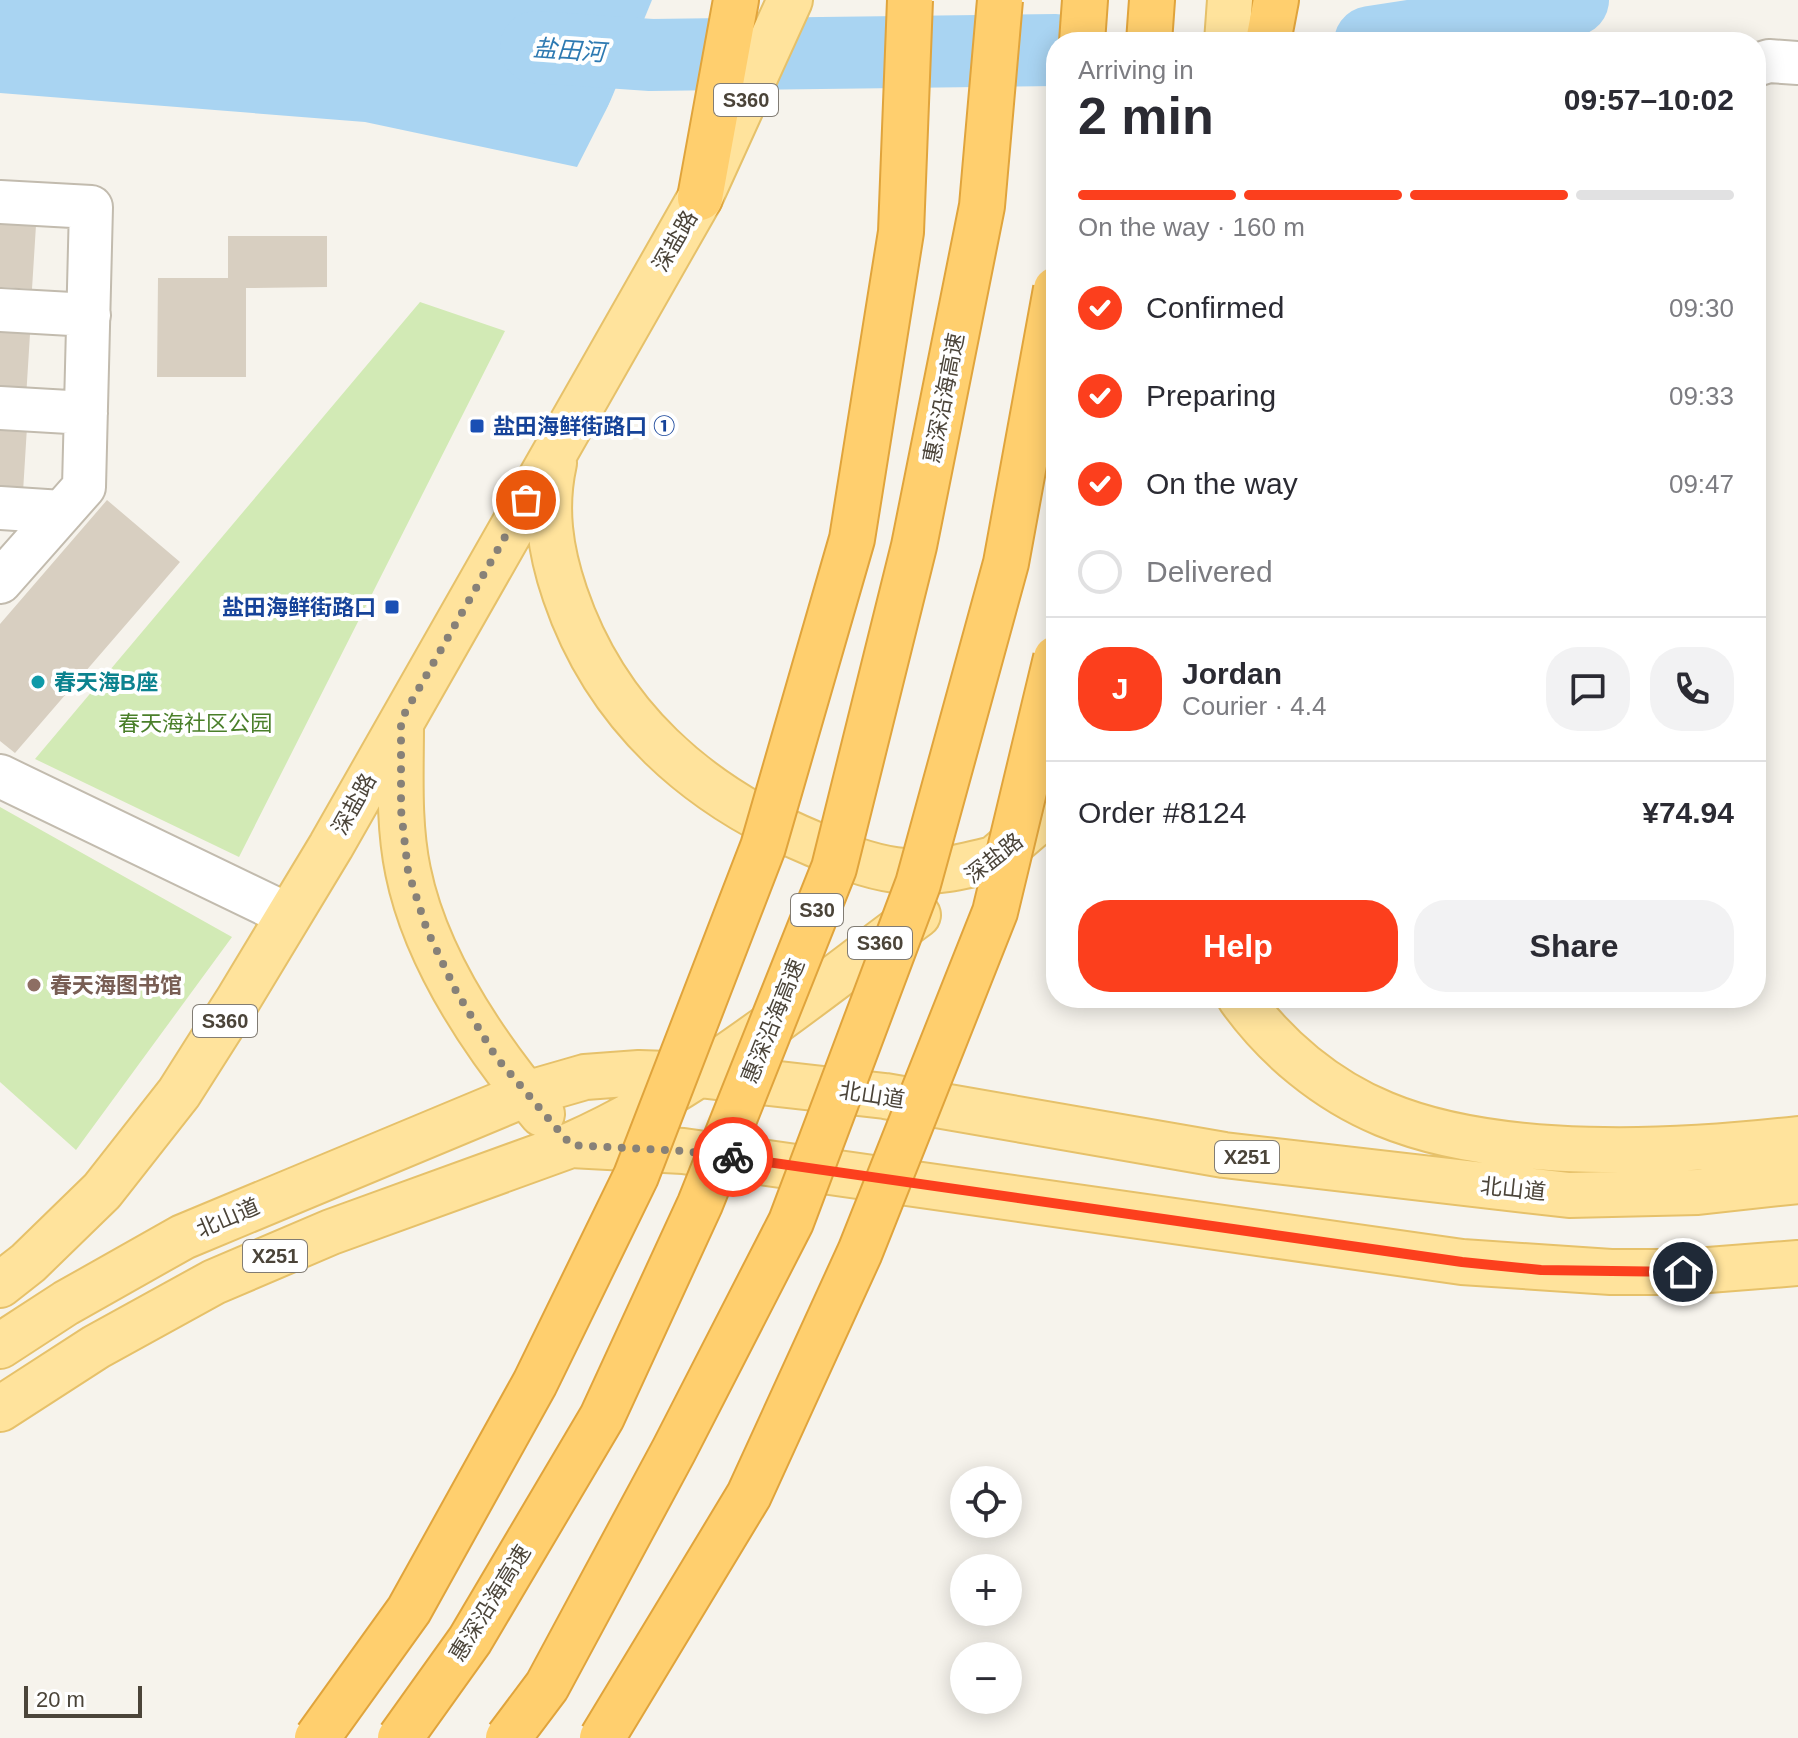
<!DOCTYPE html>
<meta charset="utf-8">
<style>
:root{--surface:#fff;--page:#f2f2f3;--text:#2b2b33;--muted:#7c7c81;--line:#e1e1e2;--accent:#fc3f1d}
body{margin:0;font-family:Helvetica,"Noto Sans SC",sans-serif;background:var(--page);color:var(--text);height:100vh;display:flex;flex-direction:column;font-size:30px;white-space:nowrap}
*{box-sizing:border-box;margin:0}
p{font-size:26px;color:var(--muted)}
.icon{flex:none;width:44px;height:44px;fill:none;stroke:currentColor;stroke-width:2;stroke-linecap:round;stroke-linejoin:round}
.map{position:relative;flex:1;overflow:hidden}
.panel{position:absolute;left:1046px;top:32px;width:720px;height:976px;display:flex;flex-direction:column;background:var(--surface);border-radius:32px;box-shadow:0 4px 20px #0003}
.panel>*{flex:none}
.tools{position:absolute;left:950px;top:1466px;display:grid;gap:16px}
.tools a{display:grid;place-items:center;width:72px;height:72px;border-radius:50%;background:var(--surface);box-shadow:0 4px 20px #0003;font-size:40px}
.scale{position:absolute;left:24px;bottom:20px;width:118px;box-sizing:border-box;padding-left:8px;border:4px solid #4b4439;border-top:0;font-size:22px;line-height:28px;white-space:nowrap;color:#4b4439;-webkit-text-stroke:6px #fff;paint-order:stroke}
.pin{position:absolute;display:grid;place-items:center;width:68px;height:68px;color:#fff;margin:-34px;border:4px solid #fff;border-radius:50%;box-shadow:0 2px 8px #0007}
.courier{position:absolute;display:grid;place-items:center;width:80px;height:80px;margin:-40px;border:6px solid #fc3f1d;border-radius:50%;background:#fff;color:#222;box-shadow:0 2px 10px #0007}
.head em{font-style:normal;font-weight:800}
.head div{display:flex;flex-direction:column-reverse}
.head{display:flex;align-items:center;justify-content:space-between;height:136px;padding:0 32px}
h1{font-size:52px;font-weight:800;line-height:60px}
.bar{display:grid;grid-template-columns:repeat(4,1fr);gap:12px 8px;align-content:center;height:96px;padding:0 32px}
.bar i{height:10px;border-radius:6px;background:var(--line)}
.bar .selected{background:var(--accent)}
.bar p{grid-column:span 4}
.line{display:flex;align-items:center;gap:20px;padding:0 32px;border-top:2px solid var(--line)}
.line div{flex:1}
.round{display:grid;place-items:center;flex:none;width:84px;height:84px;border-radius:32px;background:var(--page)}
ol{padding:0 32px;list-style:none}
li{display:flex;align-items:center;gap:24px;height:88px}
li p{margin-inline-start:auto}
li .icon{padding:8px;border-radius:50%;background:var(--accent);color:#fff;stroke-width:4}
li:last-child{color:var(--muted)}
li i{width:44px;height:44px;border:4px solid var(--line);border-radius:50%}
.cta{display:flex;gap:16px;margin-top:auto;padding:16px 32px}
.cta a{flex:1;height:92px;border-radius:32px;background:var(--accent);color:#fff;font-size:32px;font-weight:800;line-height:92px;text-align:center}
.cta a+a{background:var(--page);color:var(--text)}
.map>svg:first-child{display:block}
.green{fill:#d2eab5}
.water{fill:#a9d4f2}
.pier{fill:#f6f3ec}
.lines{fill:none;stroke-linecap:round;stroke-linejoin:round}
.river{stroke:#a9d4f2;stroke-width:72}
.building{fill:#d8cfc1}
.minor-casing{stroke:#c2bbae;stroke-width:46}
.primary-casing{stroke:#e6c16a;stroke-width:48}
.motorway-casing{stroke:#e0a43c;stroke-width:48}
.minor{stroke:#fff;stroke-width:42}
.primary{stroke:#ffe39c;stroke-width:44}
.motorway{stroke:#ffcf6e;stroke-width:44}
.motorway-bridge-casing{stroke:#e0a43c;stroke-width:48;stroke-linecap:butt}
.motorway-bridge{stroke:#ffcf6e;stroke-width:44}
.done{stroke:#878178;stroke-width:8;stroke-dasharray:0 14.4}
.route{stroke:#fc3f1d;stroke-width:10}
.transit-dot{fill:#1a4fb4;stroke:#fff;stroke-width:3}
.culture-dot{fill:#0f9aa8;stroke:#fff;stroke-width:3}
.education-dot{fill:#8d6e63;stroke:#fff;stroke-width:3}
.labels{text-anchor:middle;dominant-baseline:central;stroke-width:8;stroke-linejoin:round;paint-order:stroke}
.shield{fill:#fff;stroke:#817c74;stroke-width:2}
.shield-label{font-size:20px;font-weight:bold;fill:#4b4439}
.street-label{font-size:22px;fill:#4b4439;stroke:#fff}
.transit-label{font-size:22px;font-weight:bold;fill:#164399;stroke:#fff;text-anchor:start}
.culture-label{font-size:22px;font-weight:bold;fill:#0d838f;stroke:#fff;text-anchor:start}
.park-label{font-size:22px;fill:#4a7f2a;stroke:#fff}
.education-label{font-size:22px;font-weight:bold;fill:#785e54;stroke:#fff;text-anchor:start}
.water-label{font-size:24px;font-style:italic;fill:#2e7ab2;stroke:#fff}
</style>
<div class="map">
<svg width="1798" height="1738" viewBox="0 0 1798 1738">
<rect width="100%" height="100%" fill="#f6f3ec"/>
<path class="green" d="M420,302l85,29 -266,526 -204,-98z
M0,807l232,130 -156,213 -76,-68z"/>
<path class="water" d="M0,0h662l-85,167 -212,-45 -365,-29z"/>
<path class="pier" d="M652,0h14l-75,148z"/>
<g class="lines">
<path class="river" d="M1370,42l99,-15 104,-27
M536,47l115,8 405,-5"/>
</g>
<path class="building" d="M0,222l36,3 -4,64 -32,-2z
M228,236h99v51l-81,1v89h-89l1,-99h70z
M0,332l30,2 -4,64 -26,-2z
M0,425l27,2 -4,65 -23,-2z
M107,500l73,62 -165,191 -15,-12v-117z"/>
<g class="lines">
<defs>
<path id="minor" d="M1756,65l13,-4 29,2
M0,202l91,5 -7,280 -84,95
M0,310l89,5
M0,408l86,5
M0,508l62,4
M0,776l288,139"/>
<path id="primary" d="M1227,42l3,-42
M554,463c-10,45 -4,87 11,131 41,121 132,202 249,250 26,11 53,22 81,26 35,5 68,-3 102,-12
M401,724c0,49 -3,99 7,147 18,89 77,175 134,243
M993,860l63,-54
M1240,998c36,50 86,92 144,116 115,48 292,39 414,25
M573,1144c126,-56 235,-148 345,-229
M0,1285l28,-22 74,-72 77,-98 59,-93 93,-154 369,-648 90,-198
M0,1346l66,-43 117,-66 343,-143 59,-17 54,-4 60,2 186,21 339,59 345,40 129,-3 100,-11
M0,1409l96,-62 118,-65 117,-50 240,-87 112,6 779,111 149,10h72l115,-9"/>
<path id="motorway" d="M1082,42l3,-42
M1149,42l3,-42
M1268,42l8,-42
M700,198l36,-198"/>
</defs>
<use href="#minor" class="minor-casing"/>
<use href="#primary" class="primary-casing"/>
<use href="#motorway" class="motorway-casing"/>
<use href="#minor" class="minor"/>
<use href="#primary" class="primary"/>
<use href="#motorway" class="motorway"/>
<defs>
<path id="motorway-bridge" d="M317,1738l92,-128 126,-227 101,-207 127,-329 89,-308 49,-307 9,-232
M400,1738l70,-98 132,-223 98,-213 134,-336 80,-322 68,-340 18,-206
M508,1738l39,-52 127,-236 117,-228 127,-338 88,-321 50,-274
M602,1738l147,-243 111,-243 135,-340 61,-254"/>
</defs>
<use href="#motorway-bridge" class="motorway-bridge-casing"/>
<use href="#motorway-bridge" class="motorway-bridge"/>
</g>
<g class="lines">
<path class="done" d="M526,500l-125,220v90l7,61 19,59 29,61 40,66 75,88 112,6 50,6"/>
<path class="route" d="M733,1157l729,105 79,8 142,2"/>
</g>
<g class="transit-dot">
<rect x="469" y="418" width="16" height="16" rx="4"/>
<rect x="384" y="599" width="16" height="16" rx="4"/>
</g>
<circle class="culture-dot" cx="38" cy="682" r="8"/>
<circle class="education-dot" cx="34" cy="985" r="8"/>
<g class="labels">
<g class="shield">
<rect x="714" y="84" width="64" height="32" rx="6"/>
<rect x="791" y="894" width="52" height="32" rx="6"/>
<rect x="848" y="927" width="64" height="32" rx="6"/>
<rect x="193" y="1005" width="64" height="32" rx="6"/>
<rect x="1215" y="1141" width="64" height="32" rx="6"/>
<rect x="243" y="1240" width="64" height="32" rx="6"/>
</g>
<g class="shield-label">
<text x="746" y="100">S360</text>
<text x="817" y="910">S30</text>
<text x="880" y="943">S360</text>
<text x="225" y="1021">S360</text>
<text x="1247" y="1157">X251</text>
<text x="275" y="1256">X251</text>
</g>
<g class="street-label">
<text transform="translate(675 241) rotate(-60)">深盐路</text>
<text transform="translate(944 398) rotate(-79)">惠深沿海高速</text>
<text transform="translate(354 804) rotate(-61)">深盐路</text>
<text transform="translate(994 858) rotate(-38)">深盐路</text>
<text transform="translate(773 1021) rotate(-68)">惠深沿海高速</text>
<text transform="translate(872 1095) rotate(9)">北山道</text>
<text transform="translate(1513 1189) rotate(6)">北山道</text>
<text transform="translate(228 1218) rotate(-23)">北山道</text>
<text transform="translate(490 1603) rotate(-58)">惠深沿海高速</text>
</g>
<g class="transit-label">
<text x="493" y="426">盐田海鲜街路口 ①</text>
<text x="376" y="607" text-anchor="end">盐田海鲜街路口</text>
</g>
<g class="culture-label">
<text x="54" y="682">春天海B座</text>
</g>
<g class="park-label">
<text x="195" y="723">春天海社区公园</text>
</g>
<g class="education-label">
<text x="50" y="985">春天海图书馆</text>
</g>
<g class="water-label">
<text transform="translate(569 50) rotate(4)">盐田河</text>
</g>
</g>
</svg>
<div class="tools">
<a><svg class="icon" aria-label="locate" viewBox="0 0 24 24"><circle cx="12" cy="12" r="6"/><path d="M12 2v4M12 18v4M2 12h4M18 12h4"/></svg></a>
<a>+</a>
<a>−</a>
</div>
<div class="scale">20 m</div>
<div class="pin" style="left:526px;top:500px;background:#ea580c"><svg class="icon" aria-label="bag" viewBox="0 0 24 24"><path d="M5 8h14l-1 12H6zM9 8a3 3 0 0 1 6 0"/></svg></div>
<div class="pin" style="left:1683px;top:1272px;background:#1f2937"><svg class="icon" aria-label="home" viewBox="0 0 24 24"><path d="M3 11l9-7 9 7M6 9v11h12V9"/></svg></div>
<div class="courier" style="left:733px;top:1157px"><svg class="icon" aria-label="bike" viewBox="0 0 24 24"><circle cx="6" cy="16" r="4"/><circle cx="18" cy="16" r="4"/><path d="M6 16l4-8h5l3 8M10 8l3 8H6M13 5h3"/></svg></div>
<section class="panel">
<div class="head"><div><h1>2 min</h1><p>Arriving in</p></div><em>09:57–10:02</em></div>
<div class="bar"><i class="selected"></i><i class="selected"></i><i class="selected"></i><i></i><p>On the way · 160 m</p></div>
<ol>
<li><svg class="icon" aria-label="check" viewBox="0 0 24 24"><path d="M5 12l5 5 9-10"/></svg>Confirmed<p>09:30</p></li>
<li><svg class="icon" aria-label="check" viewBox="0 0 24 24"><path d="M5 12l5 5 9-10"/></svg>Preparing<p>09:33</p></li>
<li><svg class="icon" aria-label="check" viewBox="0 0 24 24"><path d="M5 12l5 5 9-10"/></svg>On the way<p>09:47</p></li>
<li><i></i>Delivered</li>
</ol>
<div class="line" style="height:144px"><b class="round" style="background:var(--accent);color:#fff">J</b><div><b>Jordan</b><p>Courier · 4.4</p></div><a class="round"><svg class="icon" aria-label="chat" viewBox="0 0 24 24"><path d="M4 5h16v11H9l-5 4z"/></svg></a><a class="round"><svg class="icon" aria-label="phone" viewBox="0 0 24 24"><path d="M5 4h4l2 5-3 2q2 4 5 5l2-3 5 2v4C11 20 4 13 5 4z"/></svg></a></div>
<div class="line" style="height:104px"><div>Order #8124</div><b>¥74.94</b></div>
<div class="cta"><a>Help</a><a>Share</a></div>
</section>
</div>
